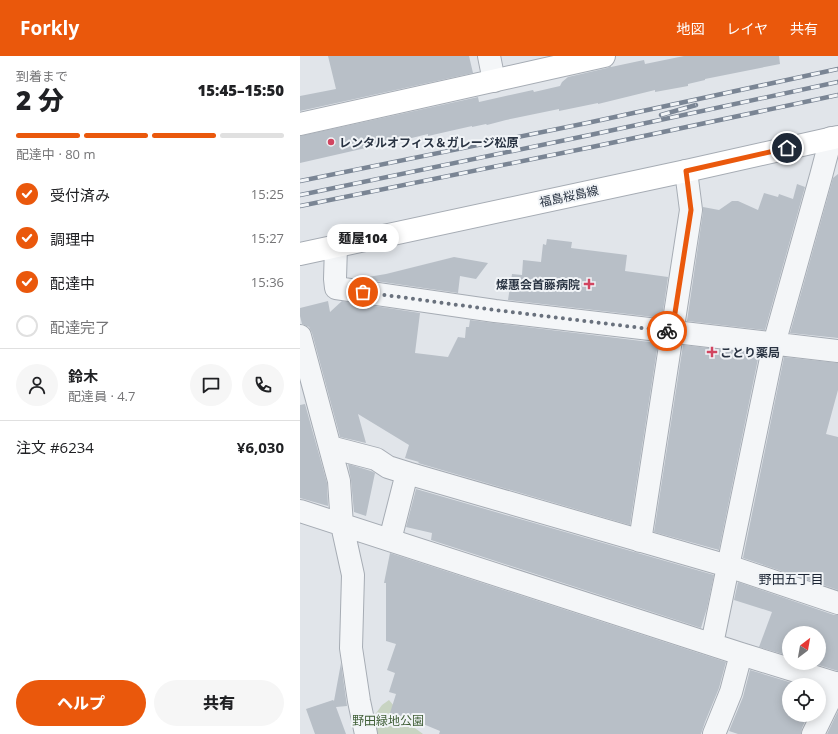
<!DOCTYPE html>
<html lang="ja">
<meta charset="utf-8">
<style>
:root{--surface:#fff;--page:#f6f6f6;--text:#202124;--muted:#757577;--line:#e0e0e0;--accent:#ea580c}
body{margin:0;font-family:"Open Sans","Noto Sans JP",sans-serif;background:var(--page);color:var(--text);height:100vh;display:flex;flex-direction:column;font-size:15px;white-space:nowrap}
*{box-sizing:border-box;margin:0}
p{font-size:13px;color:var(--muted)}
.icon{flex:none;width:22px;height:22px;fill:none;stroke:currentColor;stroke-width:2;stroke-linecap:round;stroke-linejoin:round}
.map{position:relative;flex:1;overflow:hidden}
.panel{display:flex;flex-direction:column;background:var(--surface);width:300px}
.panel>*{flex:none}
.needle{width:26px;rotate:31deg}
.controls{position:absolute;left:482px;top:570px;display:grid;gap:8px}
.controls a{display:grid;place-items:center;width:44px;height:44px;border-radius:50%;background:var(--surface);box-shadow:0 2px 10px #0003;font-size:20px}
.pin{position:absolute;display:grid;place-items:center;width:34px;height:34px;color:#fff;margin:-17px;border:2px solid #fff;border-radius:50%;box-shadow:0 1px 4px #0007}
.courier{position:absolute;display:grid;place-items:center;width:40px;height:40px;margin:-20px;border:3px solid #ea580c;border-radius:50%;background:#fff;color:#222;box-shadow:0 1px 5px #0007}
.bubble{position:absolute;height:28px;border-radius:14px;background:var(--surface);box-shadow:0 2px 10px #0003;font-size:13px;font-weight:800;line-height:28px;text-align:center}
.overview em{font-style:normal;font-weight:800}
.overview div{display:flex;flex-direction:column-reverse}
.overview{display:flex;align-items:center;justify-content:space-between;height:68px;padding:0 16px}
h1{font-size:26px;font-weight:800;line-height:30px}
.bar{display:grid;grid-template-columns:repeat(4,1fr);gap:6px 4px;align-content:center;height:48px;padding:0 16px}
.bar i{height:5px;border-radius:3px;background:var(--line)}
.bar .current{background:var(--accent)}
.bar p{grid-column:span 4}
.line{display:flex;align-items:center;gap:10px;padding:0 16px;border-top:1px solid var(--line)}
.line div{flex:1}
.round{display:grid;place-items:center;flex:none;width:42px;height:42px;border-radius:21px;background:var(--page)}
ol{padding:0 16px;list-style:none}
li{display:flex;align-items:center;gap:12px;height:44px}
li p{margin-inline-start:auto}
li .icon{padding:4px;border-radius:50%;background:var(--accent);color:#fff;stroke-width:4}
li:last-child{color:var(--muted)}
li i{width:22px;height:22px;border:2px solid var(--line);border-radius:50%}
.action{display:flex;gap:8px;margin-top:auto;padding:8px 16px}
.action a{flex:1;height:46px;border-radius:24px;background:var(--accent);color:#fff;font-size:16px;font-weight:800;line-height:46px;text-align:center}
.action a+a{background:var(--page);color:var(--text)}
header{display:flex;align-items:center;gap:24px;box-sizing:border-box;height:56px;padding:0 20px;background:var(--accent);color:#fff}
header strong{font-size:19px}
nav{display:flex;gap:22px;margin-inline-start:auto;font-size:14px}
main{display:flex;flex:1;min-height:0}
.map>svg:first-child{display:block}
.green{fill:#c8d4c2}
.building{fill:#b8bfc7}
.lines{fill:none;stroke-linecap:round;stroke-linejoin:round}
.street-casing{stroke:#a6acb4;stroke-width:24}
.secondary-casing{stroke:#a6acb4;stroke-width:24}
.street{stroke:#f4f6f8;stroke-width:22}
.secondary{stroke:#fff;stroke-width:22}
.rail-casing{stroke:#7a8594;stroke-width:4.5}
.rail{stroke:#f1f4f7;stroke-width:3;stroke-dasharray:9;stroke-linecap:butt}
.done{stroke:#69717d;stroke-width:4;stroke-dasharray:0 7.2}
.route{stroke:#ea580c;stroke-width:5}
.poi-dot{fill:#d14560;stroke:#f1f4f7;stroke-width:1.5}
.labels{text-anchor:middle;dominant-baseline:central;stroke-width:4;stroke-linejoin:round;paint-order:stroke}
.poi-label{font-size:12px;font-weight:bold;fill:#293342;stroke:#f1f4f7;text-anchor:start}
.street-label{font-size:12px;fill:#293342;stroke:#f1f4f7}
.park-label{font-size:12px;fill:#3f5e36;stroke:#f1f4f7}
.neighbourhood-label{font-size:13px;fill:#1b2433;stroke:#f1f4f7}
</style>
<header>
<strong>Forkly</strong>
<nav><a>地図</a><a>レイヤ</a><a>共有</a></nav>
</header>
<main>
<section class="panel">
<div class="overview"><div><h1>2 分</h1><p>到着まで</p></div><em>15:45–15:50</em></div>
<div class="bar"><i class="current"></i><i class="current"></i><i class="current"></i><i></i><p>配達中 · 80 m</p></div>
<ol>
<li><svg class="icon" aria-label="check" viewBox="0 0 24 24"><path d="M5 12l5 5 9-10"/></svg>受付済み<p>15:25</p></li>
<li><svg class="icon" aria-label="check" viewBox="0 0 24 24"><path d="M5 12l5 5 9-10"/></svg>調理中<p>15:27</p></li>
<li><svg class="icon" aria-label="check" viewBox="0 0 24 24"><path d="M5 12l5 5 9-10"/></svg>配達中<p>15:36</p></li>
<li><i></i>配達完了</li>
</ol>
<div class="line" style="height:72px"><a class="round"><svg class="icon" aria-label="person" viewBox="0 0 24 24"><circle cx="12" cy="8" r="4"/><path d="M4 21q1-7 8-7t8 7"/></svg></a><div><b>鈴木</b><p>配達員 · 4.7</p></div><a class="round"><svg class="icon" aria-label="chat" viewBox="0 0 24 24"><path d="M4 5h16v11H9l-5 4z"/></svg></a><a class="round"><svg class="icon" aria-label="phone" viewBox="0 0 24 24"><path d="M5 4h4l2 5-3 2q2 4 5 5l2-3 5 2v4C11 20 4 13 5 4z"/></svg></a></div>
<div class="line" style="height:52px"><div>注文 #6234</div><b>¥6,030</b></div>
<div class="action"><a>ヘルプ</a><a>共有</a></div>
</section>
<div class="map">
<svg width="538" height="678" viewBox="0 0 538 678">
<rect width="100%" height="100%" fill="#e1e5ea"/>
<path class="green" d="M89,644l19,23 15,11h-51l-3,-11 13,-18z"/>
<path class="building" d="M28,0h141l4,17 -173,38v-15l36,-7z
M384,0h95l1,8 -75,15v1l-17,4v2l-33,6v-2l-57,14v-1l-39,8v-2l-53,11 -19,5 -1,-1 -14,3v-1l-44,10v-2l-37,9 -21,4 -70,16v-27l178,-39 1,5 54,-12 1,2 26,-6 2,-4 6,-5 39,-9 4,-2v1l33,-7 1,4z
M538,118v164l-48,-5 43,-155z
M497,128l8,3 -40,143 -78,-9 16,-109v-5l16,3 13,-9h6l20,9 6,-17 14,4 1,-3 14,5z
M247,183l25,3 -1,6 56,7 -2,16 43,6 -6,41 -154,-18 4,-26 10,1 1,-15 18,2 2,-18 3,1z
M154,201l34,6 -12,16 -16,-3 -2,17 -96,-14v-1l24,-4z
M28,245l2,11 12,-11 78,12 -5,40 33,4 10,-20 7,1 1,-11h3l1,-7 188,23 -28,182 -212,-62 1,-1 -14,-4 4,-13 -51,-31 8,29 -26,-6 -28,-104 -3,-6 -7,-3 -2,-8v-8z
M383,289l76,9 -40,196 -65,-18z
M484,301l54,6v27l-12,44 12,3v153l-95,-32z
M5,348l22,79 1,23 -28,-8v-93z
M48,408l23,7 4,2 -9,43 -12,-4 -3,-32z
M116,433l298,86 -7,33 -6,20 -270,-88 1,-7 -26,-6z
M90,497l336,109 -7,26 -14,34 -4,12h-262l1,-3 -29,-12 -21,-6 6,-19 -7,-2 6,-19 -8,-3 9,-26 -10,-3v-58h-2z
M438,526l96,33h4v56l-26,-8h7v-30h-30v23l-30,-9 13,-35 -38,-12z
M41,607l6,43 -11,1 10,27h-31l-9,-25 27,-9 1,1z
M450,614l49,15h-10v30h19l-6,13 -1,6h-63l-9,-3 14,-34z
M538,655v23h-11z"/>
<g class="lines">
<defs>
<path id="street" d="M189,0l5,25
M36,190l-1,33 1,9 159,23 343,40
M0,280l39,145 3,44 11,50 -2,73 8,53 7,33
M30,391l46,12 12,8 19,6 321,93 110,37
M0,455l441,143 97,30
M90,484l17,-67
M340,485l51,-331 -5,-39
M412,588l62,-300 47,-168 10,-38
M414,678l17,-42 10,-38
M513,678l25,-51"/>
<path id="secondary" d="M0,68l304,-68
M0,198l386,-83 152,-34"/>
</defs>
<use href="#street" class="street-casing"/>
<use href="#secondary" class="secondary-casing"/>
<use href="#street" class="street"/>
<use href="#secondary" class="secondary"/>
<defs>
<path id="rail" d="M361,59l35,-10
M0,125l287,-58 251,-54
M0,139l290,-60 248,-53
M0,150l292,-59 246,-52"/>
</defs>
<use href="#rail" class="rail-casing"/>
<use href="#rail" class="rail"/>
</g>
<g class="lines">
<path class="done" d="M63,236l132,18 172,21"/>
<path class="route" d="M367,275l5,1 19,-122 -5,-39 101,-23"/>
</g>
<g class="poi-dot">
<circle cx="31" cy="86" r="4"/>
<path d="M287 222h4v4h4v4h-4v4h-4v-4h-4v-4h4z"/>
<path d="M410 290h4v4h4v4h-4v4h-4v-4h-4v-4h4z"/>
</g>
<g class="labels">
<g class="poi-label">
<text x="39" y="86">レンタルオフィス＆ガレージ松原</text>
<text x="280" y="228" text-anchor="end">燦惠会首藤病院</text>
<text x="420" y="296">ことり薬局</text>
</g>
<g class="street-label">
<text transform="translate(269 140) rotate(-12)">福島桜島線</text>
</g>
<g class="park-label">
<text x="88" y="664">野田緑地公園</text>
</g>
<g class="neighbourhood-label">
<text x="491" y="523">野田五丁目</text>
</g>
</g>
</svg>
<div class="controls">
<a><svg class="needle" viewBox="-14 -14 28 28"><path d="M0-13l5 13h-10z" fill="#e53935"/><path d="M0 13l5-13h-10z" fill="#757577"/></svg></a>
<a><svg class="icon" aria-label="locate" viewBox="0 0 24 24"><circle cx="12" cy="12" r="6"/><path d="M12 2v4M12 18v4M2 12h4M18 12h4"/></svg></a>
</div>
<div class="pin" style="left:63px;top:236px;background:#ea580c"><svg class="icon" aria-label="bag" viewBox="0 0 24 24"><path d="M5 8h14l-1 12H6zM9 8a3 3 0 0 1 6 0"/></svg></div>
<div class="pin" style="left:487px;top:92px;background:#1f2937"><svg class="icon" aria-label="home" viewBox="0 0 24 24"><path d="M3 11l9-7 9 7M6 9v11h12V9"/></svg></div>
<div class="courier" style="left:367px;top:275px"><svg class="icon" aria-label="bike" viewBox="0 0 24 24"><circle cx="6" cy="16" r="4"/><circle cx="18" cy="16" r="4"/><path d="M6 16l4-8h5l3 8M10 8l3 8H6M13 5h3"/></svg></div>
<div class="bubble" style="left:27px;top:168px;width:72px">麺屋104</div>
</div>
</main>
